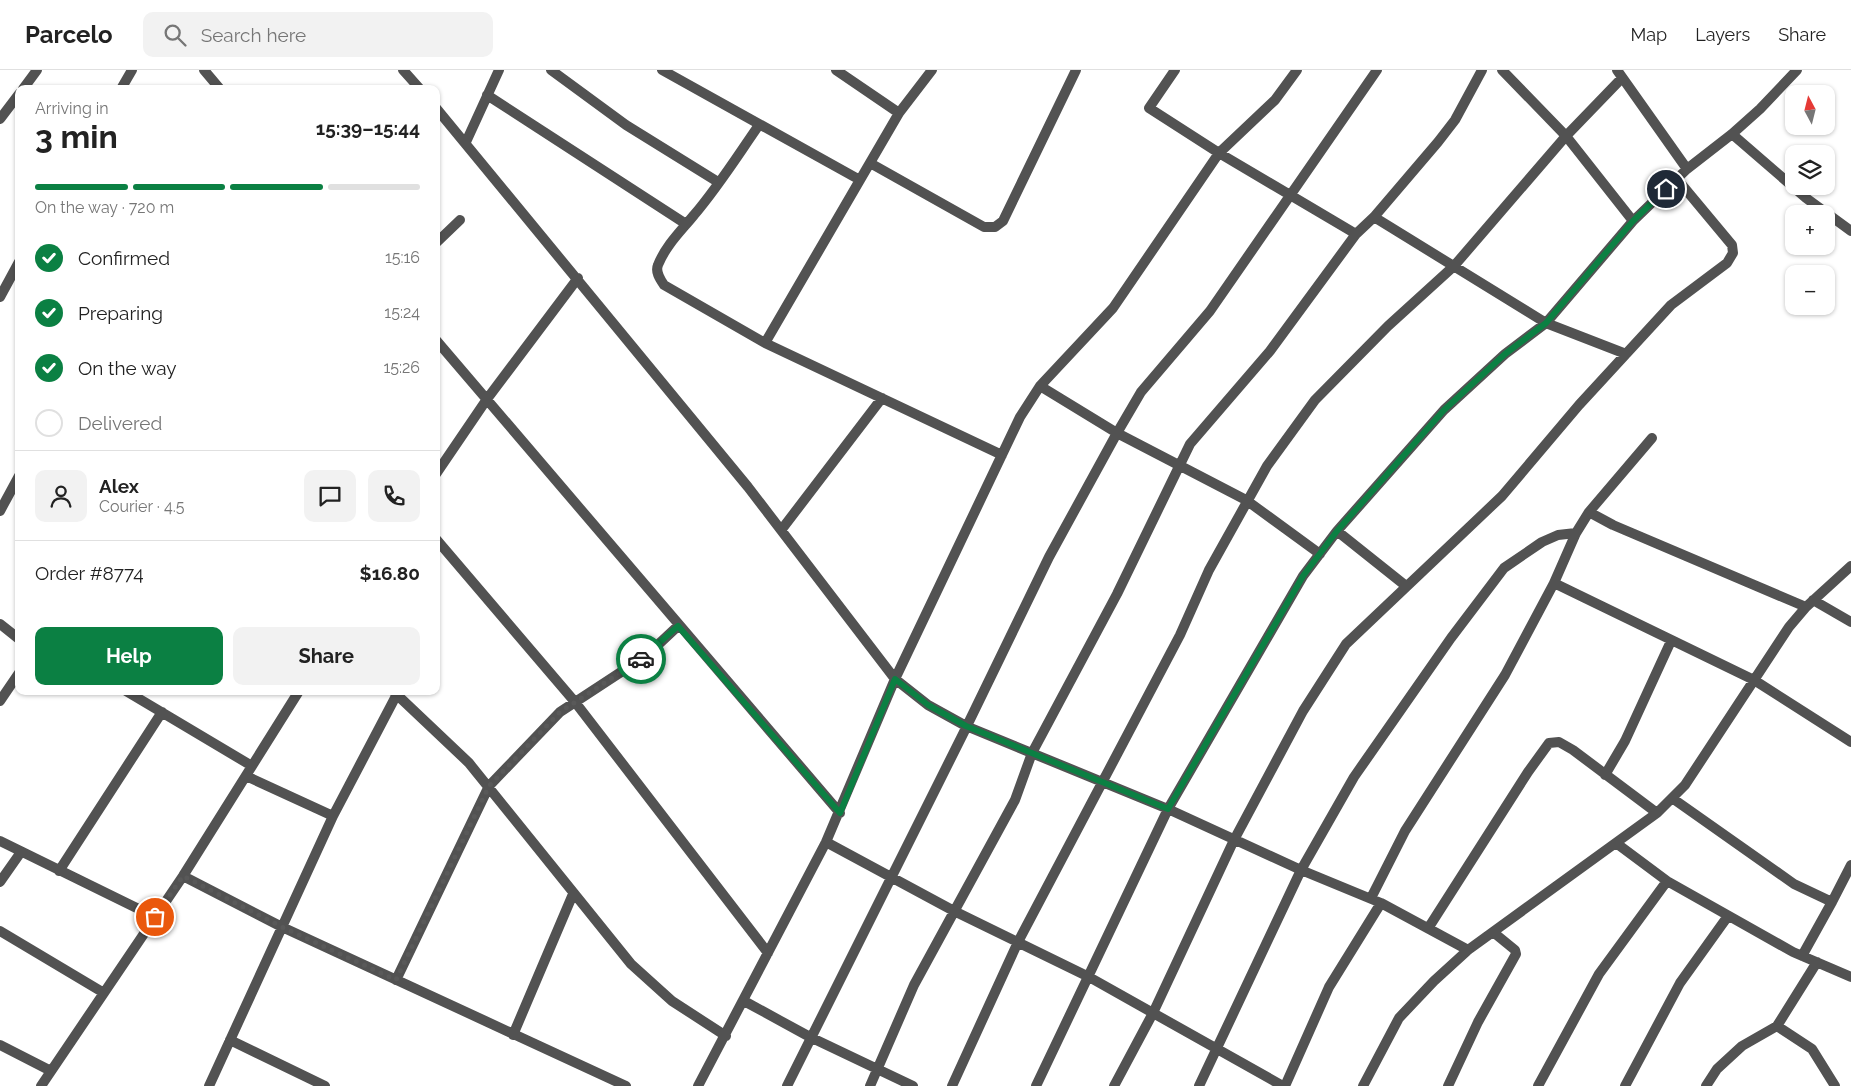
<!DOCTYPE html>
<meta charset="utf-8">
<style>
:root{--surface:#fff;--page:#f2f2f2;--text:#222;--muted:#767676;--line:#e0e0e0;--accent:#0b8043}
body{margin:0;font-family:Raleway,sans-serif;background:var(--page);color:var(--text);height:100vh;display:flex;flex-direction:column;font-size:19px;white-space:nowrap}
*{box-sizing:border-box;margin:0}
p{font-size:16px;color:var(--muted)}
.icon{flex:none;width:28px;height:28px;fill:none;stroke:currentColor;stroke-width:2;stroke-linecap:round;stroke-linejoin:round}
.map{position:relative;flex:1;overflow:hidden}
.panel{position:absolute;left:15px;top:15px;width:425px;height:610px;display:flex;flex-direction:column;background:var(--surface);border-radius:10px;box-shadow:0 1px 4px #0004}
.panel>*{flex:none}
.needle{width:32px;rotate:353deg}
.fabs{position:absolute;left:1785px;top:15px;display:grid;gap:10px}
.fabs a{display:grid;place-items:center;width:50px;height:50px;border-radius:10px;background:var(--surface);box-shadow:0 1px 4px #0004;font-size:25px}
.pin{position:absolute;display:grid;place-items:center;width:42px;height:42px;color:#fff;margin:-21px;border:2px solid #fff;border-radius:50%;box-shadow:0 1px 5px #0007}
.courier{position:absolute;display:grid;place-items:center;width:50px;height:50px;margin:-25px;border:4px solid #0b8043;border-radius:50%;background:#fff;color:#222;box-shadow:0 1px 6px #0007}
.headline em{font-style:normal;font-weight:700}
.headline div{display:flex;flex-direction:column-reverse}
.headline{display:flex;align-items:center;justify-content:space-between;height:85px;padding:0 20px}
h1{font-size:32px;font-weight:700;line-height:38px}
.bar{display:grid;grid-template-columns:repeat(4,1fr);gap:8px 5px;align-content:center;height:60px;padding:0 20px}
.bar i{height:6px;border-radius:4px;background:var(--line)}
.bar .active{background:var(--accent)}
.bar p{grid-column:span 4}
.line{display:flex;align-items:center;gap:12px;padding:0 20px;border-top:1px solid var(--line)}
.line div{flex:1}
.round{display:grid;place-items:center;flex:none;width:52px;height:52px;border-radius:10px;background:var(--page)}
ol{padding:0 20px;list-style:none}
li{display:flex;align-items:center;gap:15px;height:55px}
li p{margin-inline-start:auto}
li .icon{padding:5px;border-radius:50%;background:var(--accent);color:#fff;stroke-width:4}
li:last-child{color:var(--muted)}
li i{width:28px;height:28px;border:2px solid var(--line);border-radius:50%}
.primary-button{display:flex;gap:10px;margin-top:auto;padding:10px 20px}
.primary-button a{flex:1;height:58px;border-radius:10px;background:var(--accent);color:#fff;font-size:20px;font-weight:700;line-height:58px;text-align:center}
.primary-button a+a{background:var(--page);color:var(--text)}
header{display:flex;align-items:center;gap:30px;box-sizing:border-box;height:70px;padding:0 25px;background:var(--surface);border-bottom:1px solid var(--line)}
header strong{font-size:24px}
nav{display:flex;gap:28px;margin-inline-start:auto;font-size:18px}
.search{width:350px;height:45px;background:var(--page);display:flex;align-items:center;gap:12px;box-sizing:border-box;padding:0 18px;border-radius:10px;color:var(--muted);font-size:19px}
.map>svg:first-child{display:block}
.lines{fill:none;stroke-linecap:round;stroke-linejoin:round}
.minor{stroke:#525252;stroke-width:10}
.done{stroke:#595959;stroke-width:5;stroke-dasharray:0 9}
.route{stroke:#0b8043;stroke-width:6}
</style>
<header>
<strong>Parcelo</strong>
<div class="search"><svg class="icon" aria-label="search" viewBox="0 0 24 24"><circle cx="10" cy="10" r="6"/><path d="M15 15l6 6"/></svg>Search here</div>
<nav><a>Map</a><a>Layers</a><a>Share</a></nav>
</header>
<div class="map">
<svg width="1851" height="1016" viewBox="0 0 1851 1016">
<rect width="100%" height="100%" fill="#fff"/>
<g class="lines">
<path class="minor" d="M204,0l16,19
M403,0l17,19
M551,0l75,55 92,57
M662,0l198,110
M836,0l63,43
M1175,0l-26,38 70,45 137,81
M1502,0l64,66 67,85
M1617,0l70,99
M23,19l14,-19
M121,19l11,-19
M487,25l199,129
M436,38l312,379 147,192 33,26 38,21 202,83 133,61 80,33 87,47
M0,49l19,-25
M759,55c-21,30 -41,62 -65,90 -13,16 -28,30 -36,50 -3,7 2,14 6,20l101,58 237,112
M1732,64l74,64 45,33
M466,72l33,-72
M870,93l114,64h11l8,-6 73,-151
M1374,147l172,106 80,31
M436,173l24,-23
M0,227l19,-35
M436,270l404,473
M765,273l134,-230 33,-43
M1040,316l77,47 129,67 74,54
M436,404l51,-75 91,-121
M0,441l19,-35
M1589,442l63,-74
M782,459l100,-131
M1337,461l69,55
M436,469l139,163 193,251
M1554,513l200,97 97,62
M1813,530l38,22
M0,554l19,15
M126,621l126,75
M393,621l76,72 162,201 41,37 54,35
M0,631l19,-28
M1605,705l20,-34 46,-100
M246,706l87,40
M1672,728l122,86 38,18 -30,54
M0,771l155,76
M826,772l128,69 135,66 194,109
M1616,773l51,38 126,71 58,25
M59,801l103,-159
M183,806l99,51 344,159
M0,812l21,-30
M1371,828l34,-67 100,-156 49,-92 22,-50 13,-21 24,13 193,82
M1832,832l19,-37
M1429,857l99,-155 21,-29 10,-1 14,8 84,63
M0,861l104,62
M396,910l93,-194 71,-74 87,-57 31,-29
M744,931l66,36 103,49
M1777,956l35,23 23,37
M513,965l60,-141
M230,970l95,46
M0,975l51,26
M41,1016l142,-210 116,-185
M209,1016l124,-270 64,-122
M698,1016l128,-244 69,-163 125,-262 20,-31 73,-78 106,-155 56,-53 22,-30
M787,1016l176,-352 86,-177 68,-124 24,-41 69,-81 167,-241
M870,1016l44,-101 101,-185 17,-47 85,-159 73,-150 80,-93 86,-117 18,-17 64,-75 17,-22 27,-50
M952,1016l66,-144 162,-307 29,-65 58,-104 48,-66 73,-74 66,-60 112,-130 56,-58
M1036,1016l132,-277 135,-233 34,-45 107,-121 61,-56 41,-31 87,-102 54,-52 45,-35 28,-25 37,-39
M1114,1016l39,-73 81,-173 69,-129 43,-67 156,-148 77,-91 92,-100 56,-42 6,-10 -1,-8 -55,-66
M1199,1016l102,-216 53,-93 97,-139 53,-70 38,-26 16,-7 18,-2
M1285,1016l44,-99 52,-84
M1363,1016l36,-68 35,-37 34,-31 189,-137 28,-28 104,-158 17,-20 45,-41
M1448,1016l30,-64 38,-68 -1,-4 -22,-18
M1538,1016l61,-112 68,-93
M1625,1016l55,-103 48,-67
M1706,1016l11,-17 25,-23 35,-20 40,-64"/>
</g>
<g class="lines">
<path class="done" d="M155,847l28,-41 99,51 114,53 93,-194 71,-74 81,-53"/>
<path class="route" d="M641,589l37,-33 162,187 55,-134 33,26 38,21 202,83 135,-233 34,-45 107,-121 61,-56 41,-31 87,-102 33,-32"/>
</g>
</svg>
<div class="fabs">
<a><svg class="needle" viewBox="-14 -14 28 28"><path d="M0-13l5 13h-10z" fill="#e53935"/><path d="M0 13l5-13h-10z" fill="#767676"/></svg></a>
<a><svg class="icon" aria-label="layers" viewBox="0 0 24 24"><path d="M12 4l9 5-9 5-9-5zM3 14l9 5 9-5"/></svg></a>
<a>+</a>
<a>−</a>
</div>
<div class="pin" style="left:155px;top:847px;background:#ea580c"><svg class="icon" aria-label="bag" viewBox="0 0 24 24"><path d="M5 8h14l-1 12H6zM9 8a3 3 0 0 1 6 0"/></svg></div>
<div class="pin" style="left:1666px;top:119px;background:#1f2937"><svg class="icon" aria-label="home" viewBox="0 0 24 24"><path d="M3 11l9-7 9 7M6 9v11h12V9"/></svg></div>
<div class="courier" style="left:641px;top:589px"><svg class="icon" aria-label="car" viewBox="0 0 24 24"><path d="M5 17H2v-5l4-1 3-4h7l3 4 3 1v5h-3M9 17h6M6 11h13"/><circle cx="7" cy="17" r="2"/><circle cx="17" cy="17" r="2"/></svg></div>
<section class="panel">
<div class="headline"><div><h1>3 min</h1><p>Arriving in</p></div><em>15:39–15:44</em></div>
<div class="bar"><i class="active"></i><i class="active"></i><i class="active"></i><i></i><p>On the way · 720 m</p></div>
<ol>
<li><svg class="icon" aria-label="check" viewBox="0 0 24 24"><path d="M5 12l5 5 9-10"/></svg>Confirmed<p>15:16</p></li>
<li><svg class="icon" aria-label="check" viewBox="0 0 24 24"><path d="M5 12l5 5 9-10"/></svg>Preparing<p>15:24</p></li>
<li><svg class="icon" aria-label="check" viewBox="0 0 24 24"><path d="M5 12l5 5 9-10"/></svg>On the way<p>15:26</p></li>
<li><i></i>Delivered</li>
</ol>
<div class="line" style="height:90px"><a class="round"><svg class="icon" aria-label="person" viewBox="0 0 24 24"><circle cx="12" cy="8" r="4"/><path d="M4 21q1-7 8-7t8 7"/></svg></a><div><b>Alex</b><p>Courier · 4.5</p></div><a class="round"><svg class="icon" aria-label="chat" viewBox="0 0 24 24"><path d="M4 5h16v11H9l-5 4z"/></svg></a><a class="round"><svg class="icon" aria-label="phone" viewBox="0 0 24 24"><path d="M5 4h4l2 5-3 2q2 4 5 5l2-3 5 2v4C11 20 4 13 5 4z"/></svg></a></div>
<div class="line" style="height:65px"><div>Order #8774</div><b>$16.80</b></div>
<div class="primary-button"><a>Help</a><a>Share</a></div>
</section>
</div>
